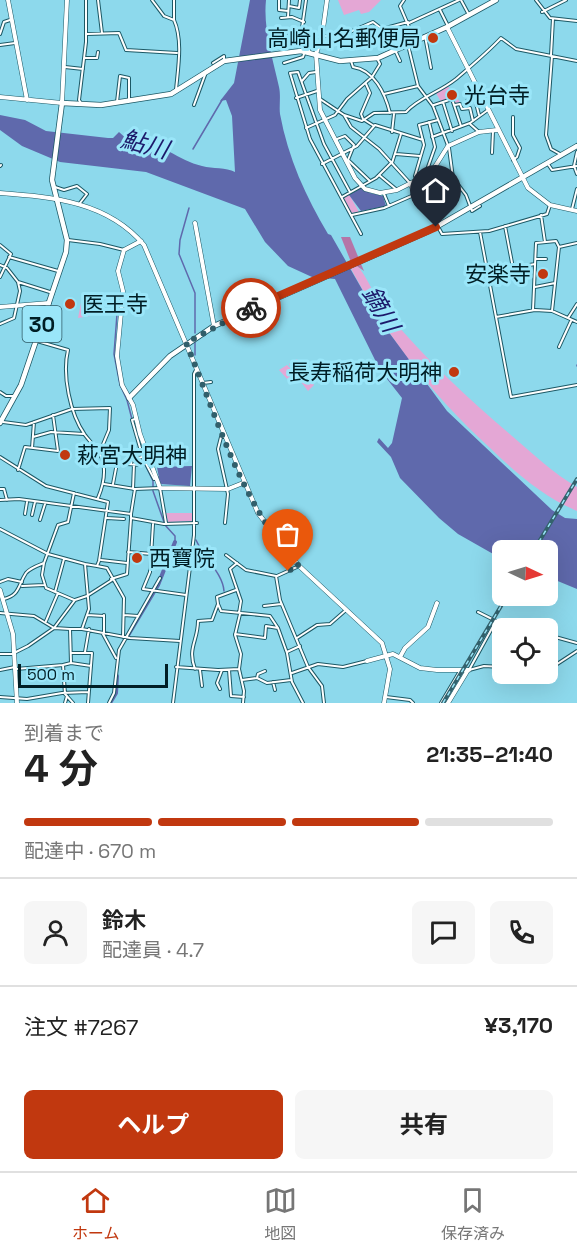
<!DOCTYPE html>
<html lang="ja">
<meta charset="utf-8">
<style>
:root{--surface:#fff;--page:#f6f6f6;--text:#222;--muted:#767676;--line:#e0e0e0;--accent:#c1380f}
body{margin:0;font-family:"Space Grotesk","Noto Sans JP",sans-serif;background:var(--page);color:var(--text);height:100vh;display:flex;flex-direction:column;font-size:22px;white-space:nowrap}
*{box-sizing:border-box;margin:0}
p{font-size:20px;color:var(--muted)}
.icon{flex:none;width:33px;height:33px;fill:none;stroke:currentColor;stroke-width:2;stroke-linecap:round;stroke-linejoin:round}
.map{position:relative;height:703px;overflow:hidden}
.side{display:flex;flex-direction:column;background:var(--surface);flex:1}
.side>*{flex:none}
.needle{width:39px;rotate:94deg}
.controls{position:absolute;left:492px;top:540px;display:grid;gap:12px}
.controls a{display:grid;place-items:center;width:66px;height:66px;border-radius:9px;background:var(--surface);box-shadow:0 6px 24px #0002;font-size:30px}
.scale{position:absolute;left:18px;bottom:15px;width:150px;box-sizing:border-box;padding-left:6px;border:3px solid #001e25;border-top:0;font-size:16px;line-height:21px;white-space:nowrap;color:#001e25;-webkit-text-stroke:4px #9ae6f9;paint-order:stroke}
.pin{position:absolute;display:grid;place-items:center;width:51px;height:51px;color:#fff;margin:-62px -26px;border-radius:50% 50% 50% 0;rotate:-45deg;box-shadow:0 0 6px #0007}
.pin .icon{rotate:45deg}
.courier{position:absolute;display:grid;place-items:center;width:60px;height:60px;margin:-30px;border:4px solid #c1380f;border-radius:50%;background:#fff;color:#222;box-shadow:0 2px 8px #0007}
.summary em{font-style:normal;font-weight:700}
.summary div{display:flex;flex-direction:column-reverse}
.summary{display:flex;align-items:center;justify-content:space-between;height:102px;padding:0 24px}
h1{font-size:39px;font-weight:700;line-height:45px}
.bar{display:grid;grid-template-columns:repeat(4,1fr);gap:9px 6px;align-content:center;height:72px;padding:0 24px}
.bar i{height:8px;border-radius:4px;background:var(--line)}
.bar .selected{background:var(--accent)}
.bar p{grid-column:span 4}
.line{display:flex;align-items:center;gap:15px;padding:0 24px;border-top:2px solid var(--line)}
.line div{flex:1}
.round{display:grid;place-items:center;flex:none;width:63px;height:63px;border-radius:9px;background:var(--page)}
.cta{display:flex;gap:12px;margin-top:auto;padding:12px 24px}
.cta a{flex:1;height:69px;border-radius:9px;background:var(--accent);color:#fff;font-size:24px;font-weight:700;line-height:69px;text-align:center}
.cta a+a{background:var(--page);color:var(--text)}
.menu{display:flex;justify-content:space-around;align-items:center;height:84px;border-top:2px solid var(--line);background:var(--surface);font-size:16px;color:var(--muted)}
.menu a{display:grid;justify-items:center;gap:3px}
.menu .selected{color:var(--accent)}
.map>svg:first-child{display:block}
.green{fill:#e4a7d5}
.forest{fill:#b575a7}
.water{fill:#5f69ac}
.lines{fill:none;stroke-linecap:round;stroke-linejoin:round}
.stream{stroke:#5f69ac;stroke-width:1.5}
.river{stroke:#5f69ac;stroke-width:4}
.street-casing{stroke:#1c5865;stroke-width:4}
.secondary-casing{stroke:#1c5865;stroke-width:5}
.primary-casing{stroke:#1c5865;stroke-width:6}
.street{stroke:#fff;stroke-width:2}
.secondary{stroke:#fff;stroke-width:4}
.primary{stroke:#fff;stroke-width:4.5}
.rail-casing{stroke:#33626d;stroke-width:4}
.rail{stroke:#9ae6f9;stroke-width:1.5;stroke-dasharray:4.5;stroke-linecap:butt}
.done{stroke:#315f6b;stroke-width:6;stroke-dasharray:0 10.8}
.route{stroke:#c1380f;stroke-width:8}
.poi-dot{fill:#c1380f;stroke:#9ae6f9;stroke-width:2}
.labels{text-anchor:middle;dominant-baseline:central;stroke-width:6;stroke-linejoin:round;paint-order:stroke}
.shield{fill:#9ae6f9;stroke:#2e5a65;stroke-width:1.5}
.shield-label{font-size:21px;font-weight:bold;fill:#001e25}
.poi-label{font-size:22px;fill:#001e25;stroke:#9ae6f9;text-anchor:start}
.water-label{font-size:24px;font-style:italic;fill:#1c196a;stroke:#9ae6f9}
</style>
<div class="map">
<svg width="577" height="703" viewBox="0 0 577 703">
<rect width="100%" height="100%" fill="#8dd9ec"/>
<path class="green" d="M338,0h43l-12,12 -8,2 -2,-4 -15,5z
M447,85l13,17 -4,2 -3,-7 -12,5 -5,-9z
M349,194l10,18 -8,1 -8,-16z
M348,263h7c14,15 19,35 32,50 38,46 83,87 125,123 21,18 41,37 65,51v24c-35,-15 -61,-38 -88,-64 -59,-54 -104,-113 -141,-184z
M84,301l9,2 -3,13 -12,2 3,-15z
M297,359l17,26 -6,6 -14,-18 -6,7 -9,-10 8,-5 5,5 -3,-6z
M166,513h27v8l-25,1z"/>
<path class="forest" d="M341,237h9l14,34 -13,-9z"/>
<path class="water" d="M250,0h16c-3,29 7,59 13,87 2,9 0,19 1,27 8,44 26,83 48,120l3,1 48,84 68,92 105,99 13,8 12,1v70l-29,-12v-27h-46v9l-44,-25 -19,-16 -39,-40 -9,-21 -14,-15 2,-4 9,10 4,-5 10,-45 -22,-28 -45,-91 -23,-2 -24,-11 -23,-24 -20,-33 -99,-37 -86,-10 -38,-16 -22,-16v-15l25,5 21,11 62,7h5l6,-6 11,10c28,-3 47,18 72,24 11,3 24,1 33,6l-3,-56 -6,-16 -6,1 14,-18z
M361,188l9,5 13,3 3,10 -25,5 -12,-16z
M192,466l-2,20 -30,-2 -3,-17z"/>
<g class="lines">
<path class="stream" d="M193,149l29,-49
M189,208l-9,32 -1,14 16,39v40
M118,301l-4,53 6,31 7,15 15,58
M195,341v14
M577,365v1
M143,460l10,21v9
M153,491l11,31
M165,525l10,11v6
M196,540c7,16 27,34 28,51
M194,545l1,-170"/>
<path class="river" d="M127,637l31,-52 17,-43
M110,703l6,-10 1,-17"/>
<defs>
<path id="street" d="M98,0l4,33
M152,0l12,16 10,4c9,20 4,48 2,70
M174,0v20
M279,0v10l9,1
M306,0l-5,35 9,17
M404,0l-4,6 15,35
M461,0l7,13
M536,0l14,18 27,3
M289,6l10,2 1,-8
M440,10l8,16
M542,12l24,-12
M288,17l1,-17
M281,18l11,-1 12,5
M409,23l50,-23
M0,34l4,-12 6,-2
M87,34l32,-1 7,17 51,3
M301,35l20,2
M277,36l17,-6 7,3
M322,36h18l33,-14 9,7 26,-7
M425,36l6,32
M0,45l15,-2
M408,45l10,41 15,20 16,42 4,30 13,17 6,16 8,-5
M395,50l5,11
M551,55l2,-36
M552,56l-6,79 5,14 9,5
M84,58h13l1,-6
M351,61l2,6c21,3 32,26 37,46
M213,63l11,-7v5
M284,63l19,-6 2,-6
M65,67l18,2
M302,81l7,-8 7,-1
M366,84l4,9 -9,21 2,5 11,7
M384,94l34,-8
M296,98l21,-7
M320,99l24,16 7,12 28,22 30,33
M475,99l4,16
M467,101l14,-4
M117,102l3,-26 9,2v21
M443,102l9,29
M81,103l-2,-3 7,-58v-42
M194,105l11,-30
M434,105l18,-6 9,27
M455,105l5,-1 2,5 8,-1 3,13
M344,115l18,6 12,-8 32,-1c12,-14 34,-20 50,-33 15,-13 31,-26 45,-41l15,11 61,12
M429,122l6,25 -7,20 3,6
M470,124l9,8
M306,128l29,-13 12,-16 25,-22 8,-13 -2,-4
M392,132l2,-18
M432,137l38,-14 18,-13
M337,139l8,-3 9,9 -6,15 22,21
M577,152l-3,14 3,8
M492,153l1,-22
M396,154l24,2
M513,160l4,-3 3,-9 -7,-13v-18
M392,163l9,-29
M322,164l35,-18 18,-21 48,15
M548,164l4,6 25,-4
M0,166l1,-1
M435,167l7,4 4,10
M379,175l18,15
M417,180l-2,-4 9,-31 -5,-20 19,-5
M55,187l9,3 13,-4 10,8 -7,9
M350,192l-26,-48 -26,-72 -8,1 20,66 51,95
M384,194l5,12
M415,194l16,20 11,20 47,-3 58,-17 3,-9
M342,197l34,-19 15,-15
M572,209l5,-20
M352,215l32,-7 69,-30
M541,215l4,27
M505,226l8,42 22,-4
M480,232l31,165 66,-12
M68,240l32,4 24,6
M0,245l11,9 -11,23
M559,247l18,-4
M9,257l49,14
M536,259h10
M0,265l7,3 11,14 35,11
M535,287l20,-4
M533,310l3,-67 20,-2 3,6 -7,64 25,11
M496,317l39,-7 17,1
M568,318l9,-14
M0,324l14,-6 6,-27 -2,-9
M37,341l31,9c-6,25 2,64 17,85 6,8 16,17 18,27 3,13 0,24 -5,36
M559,347l12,-26
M203,383l8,-1
M0,392l6,4h8
M135,419l-3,1 11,38 11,21 3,-1
M3,422l23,3 46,-16 38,-1 -1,22 -10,24
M33,437l18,-5 33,2
M224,437h-3l-3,12 10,45 -3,29
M32,448l2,-26
M0,457l46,29 62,16 -9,59 -2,5 -12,-2 4,45 -7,20h-12l1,34 -8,2 2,29 8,9
M127,464l14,1
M131,464l1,-5 16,-3
M18,470l7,-23 33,4 -5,-36
M104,484l31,5 25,-1 6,35
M113,484l4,-21
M0,489h4l3,11
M133,489l1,-25
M0,500l19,-1 112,15v4l33,6 33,-1
M25,514l2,-12
M131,514l4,-25
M32,515l3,-13
M107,518l17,1
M40,520l5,-16
M153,524l-3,48 -7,17 43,6
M0,529l48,25 37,10
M128,552l24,2
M226,555l20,15 30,6 4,24 28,67 14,19 2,17
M101,560l26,3
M44,563l-2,12 4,13 28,12
M237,563l-7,6 11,32 -2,12
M97,566l10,2 17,30 -1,39
M277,576l22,-10
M111,579l16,-5 4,-55
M0,582l8,-3 14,3
M22,586l22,-1
M55,592l9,-33
M4,599c16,-4 14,-14 22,-26 4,-5 13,-8 18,-10l14,-38 10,-3 6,-29
M218,604l3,7 49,5 8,12 9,25 5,29 11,21
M264,606l17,-2
M478,612l18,9 32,7
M0,613l34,3 20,12 16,1
M87,615l17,1
M124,615l14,1
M46,621l12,-28
M82,629l48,9 50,3
M103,634l13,24
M104,634v-19
M235,634l30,4 1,-12 12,2
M548,635l29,8
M297,638l20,-13 13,-1 16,-14
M85,652l4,-23
M287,652l13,-6
M72,653h20l-4,50
M0,654h12l16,-8 26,-18 21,-28 12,-4 25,-16
M71,663l20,3
M176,667l42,3 21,-1 5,22 -1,12
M16,669l47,-4
M195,669c-8,-21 3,-28 3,-48l14,-1 6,-16 -1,-7 19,-7
M239,669l2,-15 -6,-19 5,-21
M0,670l15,-3
M200,670l2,16
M229,670l2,26 13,1
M469,670l27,-49
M469,670l15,-4 18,1
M548,670l29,-19
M292,673l26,-9 25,3 24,-6
M531,674h7
M257,678l1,-4 7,-3
M242,680l15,-2 10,5 24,-3
M273,682l2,8
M220,689l-3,-6 5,-13
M0,697l27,2 35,-6 26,-1
M386,697l24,3 3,3
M65,703l2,-7
M109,703l5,-10 5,-43 41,-72
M173,703l21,-168v-161l2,-4
M441,703l19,-32"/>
<path id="secondary" d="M8,0l19,100
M327,0l-5,36 -6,18 4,56 35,68 10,11 15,4 17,-3 34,-17 17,-27 31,-14 18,-2
M447,27l81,161 22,17 27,6
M0,97l62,6 5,-103
M410,183l5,11
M0,193c54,4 108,9 144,52l114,268 40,52 84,78 8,26 -6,34
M195,223l19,103
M141,241l-17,9 -6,21 5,20 -6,65 5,29 11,20 7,29 20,54 68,1 15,-6
M0,307l49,-4
M0,590l13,44 4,69
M400,657l5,-9 23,-21 9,-24
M367,661l26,-7 27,14 17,2h32
M448,703l20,-33"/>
<path id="primary" d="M129,398l41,-42 44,-30 215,-95 148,-85
M0,423l21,-38 45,-133 1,-12 -15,-60 10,-77 39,2 70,-11 53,-33 77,-10 39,10 38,-3 69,-31 49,-27"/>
</defs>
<use href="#street" class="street-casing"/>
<use href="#secondary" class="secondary-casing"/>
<use href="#primary" class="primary-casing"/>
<use href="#street" class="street"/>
<use href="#secondary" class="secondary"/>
<use href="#primary" class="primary"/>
<defs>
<path id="rail" d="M534,550l43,-71
M443,703l64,-107"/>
</defs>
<use href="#rail" class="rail-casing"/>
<use href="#rail" class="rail"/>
</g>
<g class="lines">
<path class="done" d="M251,308l-65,35c32,76 55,162 113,223l-11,5"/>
<path class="route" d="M251,308l185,-81"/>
</g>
<g class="poi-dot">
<circle cx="433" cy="38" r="6"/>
<circle cx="452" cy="95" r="6"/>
<circle cx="543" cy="274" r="6"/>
<circle cx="70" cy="304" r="6"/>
<circle cx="454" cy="372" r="6"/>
<circle cx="65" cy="455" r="6"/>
<circle cx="137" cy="558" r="6"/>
</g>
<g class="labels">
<rect class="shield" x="22.5" y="306" width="39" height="36" rx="4.5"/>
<g class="shield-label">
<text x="42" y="324">30</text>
</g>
<g class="poi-label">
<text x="421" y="38" text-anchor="end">高崎山名郵便局</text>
<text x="464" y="95">光台寺</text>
<text x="531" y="274" text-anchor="end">安楽寺</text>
<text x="82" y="304">医王寺</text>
<text x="442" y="372" text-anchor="end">長寿稲荷大明神</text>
<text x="77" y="455">萩宮大明神</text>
<text x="149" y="558">西寶院</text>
</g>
<g class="water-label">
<text transform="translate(145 144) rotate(15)">鮎川</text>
<text transform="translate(381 309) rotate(60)">鏑川</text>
</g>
</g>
</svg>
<div class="controls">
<a><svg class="needle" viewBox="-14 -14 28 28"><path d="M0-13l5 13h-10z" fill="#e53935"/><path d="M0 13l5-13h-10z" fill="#767676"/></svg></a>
<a><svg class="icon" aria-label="locate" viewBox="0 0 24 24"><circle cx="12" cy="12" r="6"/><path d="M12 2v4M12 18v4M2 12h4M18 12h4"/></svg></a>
</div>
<div class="scale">500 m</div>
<div class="pin" style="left:288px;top:571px;background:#ea580c"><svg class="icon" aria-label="bag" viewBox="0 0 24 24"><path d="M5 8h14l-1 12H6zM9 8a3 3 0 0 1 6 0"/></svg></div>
<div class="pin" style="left:436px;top:227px;background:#1f2937"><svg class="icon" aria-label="home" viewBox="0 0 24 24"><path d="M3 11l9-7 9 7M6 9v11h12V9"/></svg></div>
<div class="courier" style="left:251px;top:308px"><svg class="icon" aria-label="bike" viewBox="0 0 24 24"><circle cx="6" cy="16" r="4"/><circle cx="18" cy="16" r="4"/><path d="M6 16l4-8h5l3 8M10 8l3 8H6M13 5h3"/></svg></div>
</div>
<section class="side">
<div class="summary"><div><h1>4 分</h1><p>到着まで</p></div><em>21:35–21:40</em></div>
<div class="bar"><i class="selected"></i><i class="selected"></i><i class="selected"></i><i></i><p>配達中 · 670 m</p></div>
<div class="line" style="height:108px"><a class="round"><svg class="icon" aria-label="person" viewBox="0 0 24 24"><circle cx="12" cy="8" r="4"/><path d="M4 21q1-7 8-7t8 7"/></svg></a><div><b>鈴木</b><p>配達員 · 4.7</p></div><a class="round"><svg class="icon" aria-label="chat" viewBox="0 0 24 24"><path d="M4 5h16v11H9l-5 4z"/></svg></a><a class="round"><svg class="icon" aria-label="phone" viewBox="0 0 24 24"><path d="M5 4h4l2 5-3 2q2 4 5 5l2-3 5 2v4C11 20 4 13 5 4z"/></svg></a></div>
<div class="line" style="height:78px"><div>注文 #7267</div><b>¥3,170</b></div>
<div class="cta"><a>ヘルプ</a><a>共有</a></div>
</section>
<nav class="menu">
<a class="selected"><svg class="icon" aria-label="home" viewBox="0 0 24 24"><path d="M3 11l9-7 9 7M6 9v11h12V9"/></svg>ホーム</a>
<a><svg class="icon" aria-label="map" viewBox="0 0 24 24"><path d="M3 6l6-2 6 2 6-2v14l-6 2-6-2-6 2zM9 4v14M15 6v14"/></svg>地図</a>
<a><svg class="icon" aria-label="saved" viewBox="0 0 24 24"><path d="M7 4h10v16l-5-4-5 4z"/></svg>保存済み</a>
</nav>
